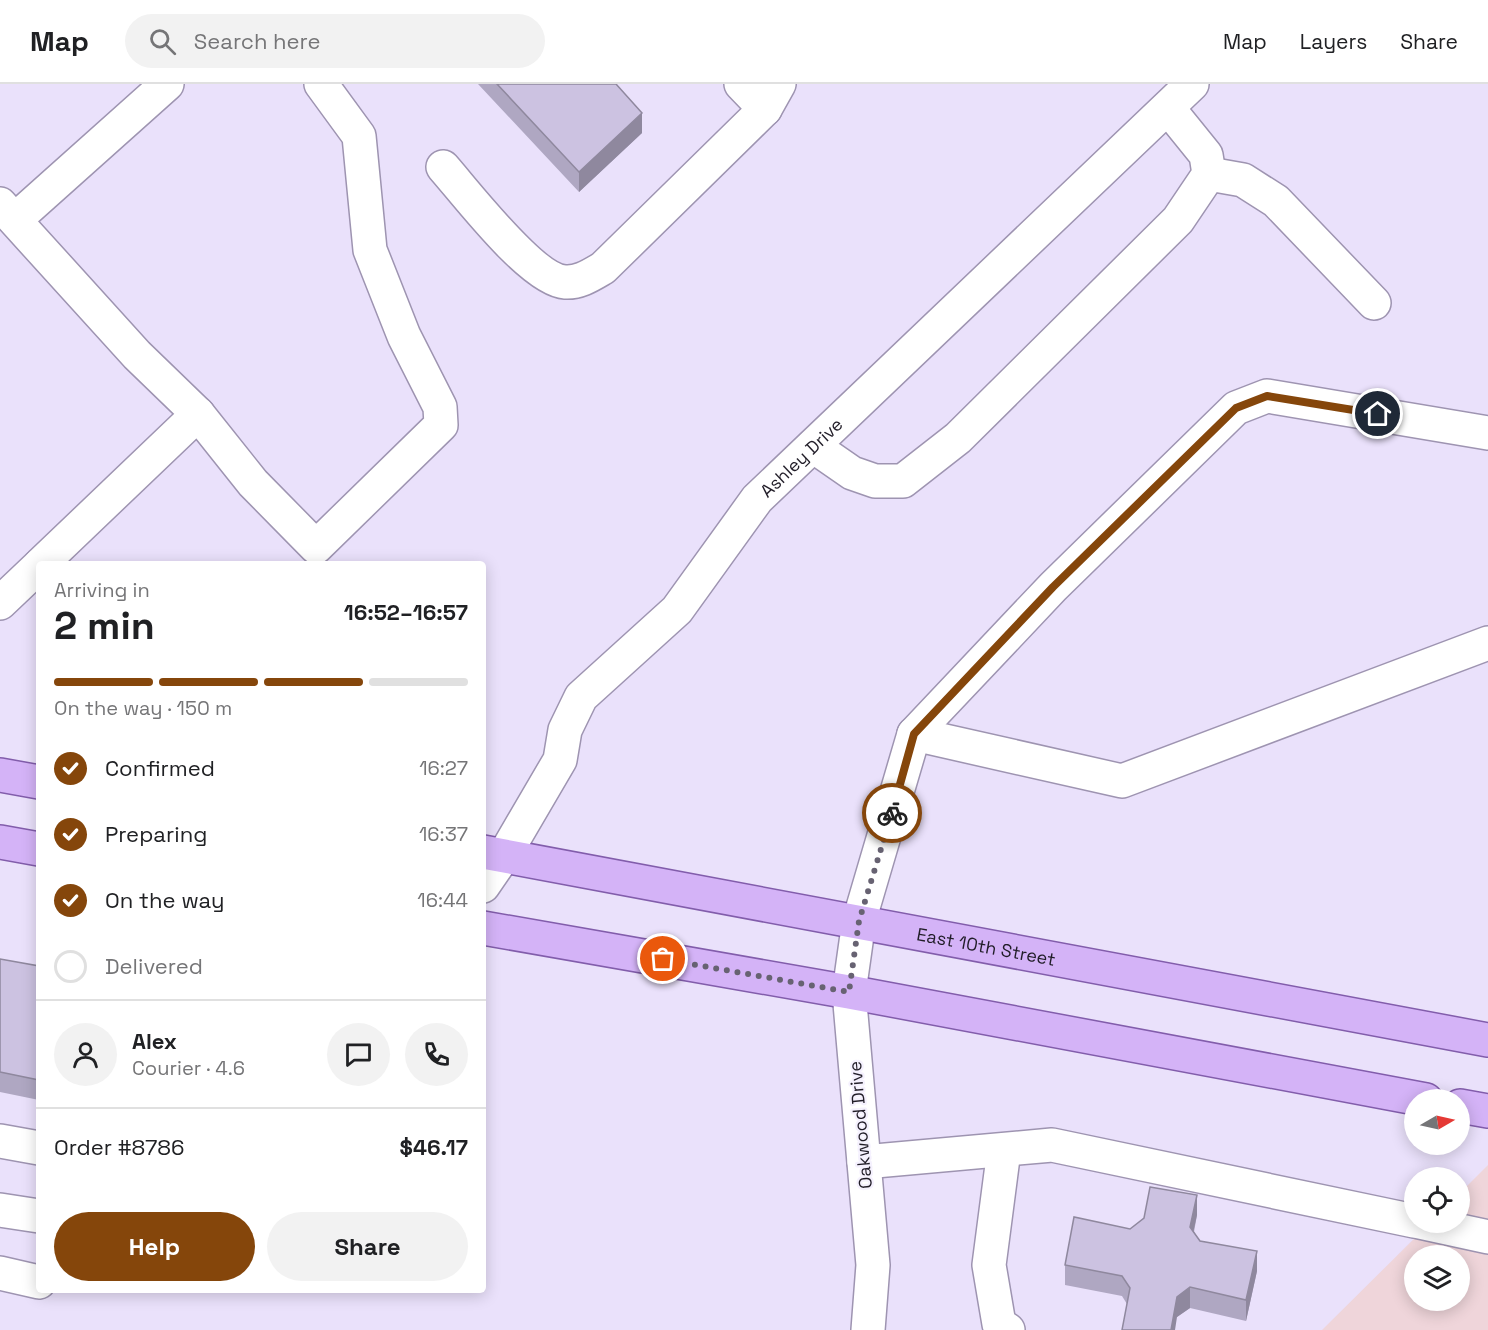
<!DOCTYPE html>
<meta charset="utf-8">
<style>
:root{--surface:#fff;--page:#f2f2f2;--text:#202124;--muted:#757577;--line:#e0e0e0;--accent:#85460b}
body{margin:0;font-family:"Space Grotesk",sans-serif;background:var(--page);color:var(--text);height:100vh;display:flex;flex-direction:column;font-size:22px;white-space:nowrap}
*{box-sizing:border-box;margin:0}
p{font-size:20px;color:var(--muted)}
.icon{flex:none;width:33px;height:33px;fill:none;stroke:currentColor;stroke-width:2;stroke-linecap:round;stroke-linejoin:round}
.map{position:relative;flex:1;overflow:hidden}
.side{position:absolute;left:36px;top:477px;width:450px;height:732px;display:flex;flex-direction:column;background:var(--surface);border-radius:6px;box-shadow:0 3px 15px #0003}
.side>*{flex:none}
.needle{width:39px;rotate:81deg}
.controls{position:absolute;left:1404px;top:1005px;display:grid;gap:12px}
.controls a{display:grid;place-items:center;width:66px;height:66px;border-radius:50%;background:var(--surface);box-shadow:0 3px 15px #0003;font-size:30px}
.pin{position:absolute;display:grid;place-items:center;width:51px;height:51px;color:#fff;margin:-26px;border:3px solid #fff;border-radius:50%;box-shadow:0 2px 6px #0007}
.courier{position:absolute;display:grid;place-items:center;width:60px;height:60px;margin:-30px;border:4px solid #85460b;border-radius:50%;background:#fff;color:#222;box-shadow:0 2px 8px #0007}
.overview em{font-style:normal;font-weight:700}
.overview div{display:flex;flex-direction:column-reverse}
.overview{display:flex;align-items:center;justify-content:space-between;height:102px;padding:0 18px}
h1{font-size:39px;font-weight:700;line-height:45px}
.bar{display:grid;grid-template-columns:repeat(4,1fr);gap:9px 6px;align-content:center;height:72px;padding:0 18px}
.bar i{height:8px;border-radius:4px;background:var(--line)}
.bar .on{background:var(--accent)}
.bar p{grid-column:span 4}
.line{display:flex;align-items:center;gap:15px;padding:0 18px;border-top:2px solid var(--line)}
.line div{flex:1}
.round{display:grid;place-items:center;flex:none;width:63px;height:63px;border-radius:32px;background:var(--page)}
ol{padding:0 18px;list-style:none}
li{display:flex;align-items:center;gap:18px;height:66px}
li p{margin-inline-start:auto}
li .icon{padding:6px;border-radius:50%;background:var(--accent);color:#fff;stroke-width:4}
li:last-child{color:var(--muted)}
li i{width:33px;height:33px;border:3px solid var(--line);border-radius:50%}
.primary-button{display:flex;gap:12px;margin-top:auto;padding:12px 18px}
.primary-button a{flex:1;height:69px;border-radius:36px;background:var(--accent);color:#fff;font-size:24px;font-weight:700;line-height:69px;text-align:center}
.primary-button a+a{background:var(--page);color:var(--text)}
header{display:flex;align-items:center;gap:36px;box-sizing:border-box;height:84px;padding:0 30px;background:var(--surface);border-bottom:2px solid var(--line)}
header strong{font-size:28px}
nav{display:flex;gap:33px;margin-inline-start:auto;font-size:21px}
.search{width:420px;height:54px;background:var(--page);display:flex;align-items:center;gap:15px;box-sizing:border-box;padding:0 21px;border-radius:33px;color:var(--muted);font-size:22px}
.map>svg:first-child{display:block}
.education{fill:#efd5da;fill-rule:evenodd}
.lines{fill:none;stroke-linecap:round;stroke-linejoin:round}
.minor-casing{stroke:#9e94b1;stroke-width:36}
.major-casing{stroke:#825dab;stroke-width:36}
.minor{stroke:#fff;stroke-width:33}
.major{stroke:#d4b3f7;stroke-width:33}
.wall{fill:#afa7c2}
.shaded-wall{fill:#8f889e}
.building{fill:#ccc2e1;stroke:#8f889e;stroke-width:1.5}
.done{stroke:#676272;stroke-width:6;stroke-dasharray:0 10.8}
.route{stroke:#85460b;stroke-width:8}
.labels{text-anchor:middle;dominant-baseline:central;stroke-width:4.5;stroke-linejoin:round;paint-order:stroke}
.street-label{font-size:18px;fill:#211d28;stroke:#f5f1fe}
</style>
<header>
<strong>Map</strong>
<div class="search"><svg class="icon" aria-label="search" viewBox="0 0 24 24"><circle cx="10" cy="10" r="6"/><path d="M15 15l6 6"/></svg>Search here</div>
<nav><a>Map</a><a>Layers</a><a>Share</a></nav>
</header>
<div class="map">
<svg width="1488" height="1246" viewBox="0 0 1488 1246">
<rect width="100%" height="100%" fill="#eae1fb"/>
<path class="education" d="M1488,1081v165h-166l108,-107 30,-1v-29zM1414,1172h46v44h-46z"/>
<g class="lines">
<defs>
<g id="minor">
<path d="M741,0l24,25"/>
<path d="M443,83c23,26 89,113 122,115 14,1 26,-7 38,-14l162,-159 14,-25"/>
<path d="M1209,90l34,6 33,21 98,102"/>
<path d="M0,120l137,151 61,59 -157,150"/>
<path d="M16,135l151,-135"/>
<path d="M198,330l55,69 63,64 125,-122 -1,-18 -36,-71 -34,-86 -11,-114 -38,-52"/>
<path d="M813,362l39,27 23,8h28l55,-43 220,-218 31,-46 -3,-19 -38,-47"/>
<path d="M0,519l39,-37"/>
<path d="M914,650l208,47 366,-138"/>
<path id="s1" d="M483,802l22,-32 55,-94 5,-30 16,-33 96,-87 80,-111 435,-415"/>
<path d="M0,1057l39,7"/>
<path d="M1004,1066l-15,115 10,59 9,6"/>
<path d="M864,1078l188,-17 362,76"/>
<path d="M0,1126l39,6"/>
<path d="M1419,1138l69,15"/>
<path d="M0,1189l39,9"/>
<path d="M868,1246l5,-65 -24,-273 10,-71 55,-187 139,-147 183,-179 31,-12 221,37"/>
</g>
<g id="major">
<path d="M0,691l39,7"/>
<path d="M0,758l39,7"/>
<path id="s2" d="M483,768l1005,188"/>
<path d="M483,844l366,64 577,108"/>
<path d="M1460,1022l28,5"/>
</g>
</defs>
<use href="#minor" class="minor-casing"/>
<use href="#major" class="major-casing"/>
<use href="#minor" class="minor"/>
<use href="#major" class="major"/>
</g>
<path class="wall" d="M478,0h138l26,49 -63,59z
M0,875l39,7v134l-39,-8z
M1197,1131l-3,17 6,9 57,30 -11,50 -56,-13 -13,9 -50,-13 -5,-8 -57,-11v-20l65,-36z"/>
<path class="shaded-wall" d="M642,29v20l-63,59v-20z
M1197,1111v20l-7,32v-20z
M1257,1167v20l-11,50v-21z
M1190,1203v21l-13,9 -2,13h-4l6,-33z"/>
<path class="building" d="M497,0h119l26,29 -63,59z
M0,875l39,7v114l-39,-8z
M1150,1103l47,8 -7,32 10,14 57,10 -11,49 -56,-13 -13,10 -6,33h-49l8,-42 -8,-12 -57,-11 9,-48 56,12 14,-11z"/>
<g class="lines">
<path class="done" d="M663,875l186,33 10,-71 33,-108"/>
<path class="route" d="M892,729l22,-79 139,-147 183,-179 31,-12 111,18"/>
</g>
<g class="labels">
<g class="street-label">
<text stroke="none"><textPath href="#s1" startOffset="542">Ashley Drive</textPath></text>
<text stroke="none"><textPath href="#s2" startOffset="512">East 10th Street</textPath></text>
<text transform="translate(860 1041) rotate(-95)">Oakwood Drive</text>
</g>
</g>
</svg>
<div class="controls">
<a><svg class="needle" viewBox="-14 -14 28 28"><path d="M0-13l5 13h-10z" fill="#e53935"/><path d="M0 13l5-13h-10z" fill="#757577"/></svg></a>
<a><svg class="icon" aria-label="locate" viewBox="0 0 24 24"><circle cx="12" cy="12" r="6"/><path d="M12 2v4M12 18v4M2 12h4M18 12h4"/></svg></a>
<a><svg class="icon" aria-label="layers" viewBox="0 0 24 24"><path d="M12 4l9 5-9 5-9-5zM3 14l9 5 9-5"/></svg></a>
</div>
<div class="pin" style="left:663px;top:875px;background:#ea580c"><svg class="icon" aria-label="bag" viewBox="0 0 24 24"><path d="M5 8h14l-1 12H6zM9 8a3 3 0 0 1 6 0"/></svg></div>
<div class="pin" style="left:1378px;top:330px;background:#1f2937"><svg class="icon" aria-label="home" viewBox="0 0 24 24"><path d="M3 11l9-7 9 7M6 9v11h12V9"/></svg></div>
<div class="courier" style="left:892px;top:729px"><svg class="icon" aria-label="bike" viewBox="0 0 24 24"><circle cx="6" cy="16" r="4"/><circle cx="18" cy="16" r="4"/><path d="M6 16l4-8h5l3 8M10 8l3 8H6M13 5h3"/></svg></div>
<section class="side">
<div class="overview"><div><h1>2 min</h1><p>Arriving in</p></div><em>16:52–16:57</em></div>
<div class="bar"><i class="on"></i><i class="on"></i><i class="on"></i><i></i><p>On the way · 150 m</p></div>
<ol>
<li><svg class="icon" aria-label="check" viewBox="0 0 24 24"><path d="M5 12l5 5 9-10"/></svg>Confirmed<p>16:27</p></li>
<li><svg class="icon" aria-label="check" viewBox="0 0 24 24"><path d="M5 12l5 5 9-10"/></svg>Preparing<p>16:37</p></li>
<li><svg class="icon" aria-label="check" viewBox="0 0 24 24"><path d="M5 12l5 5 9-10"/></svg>On the way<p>16:44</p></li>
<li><i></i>Delivered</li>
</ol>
<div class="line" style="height:108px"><a class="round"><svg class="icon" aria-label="person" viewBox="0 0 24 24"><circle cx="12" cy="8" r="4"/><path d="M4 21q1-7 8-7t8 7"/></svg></a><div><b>Alex</b><p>Courier · 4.6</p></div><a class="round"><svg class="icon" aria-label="chat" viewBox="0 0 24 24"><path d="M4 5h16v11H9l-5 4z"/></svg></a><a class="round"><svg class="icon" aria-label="phone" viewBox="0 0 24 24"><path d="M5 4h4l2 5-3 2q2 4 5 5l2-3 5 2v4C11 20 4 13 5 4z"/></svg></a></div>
<div class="line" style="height:78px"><div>Order #8786</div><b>$46.17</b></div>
<div class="primary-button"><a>Help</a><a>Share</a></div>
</section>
</div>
